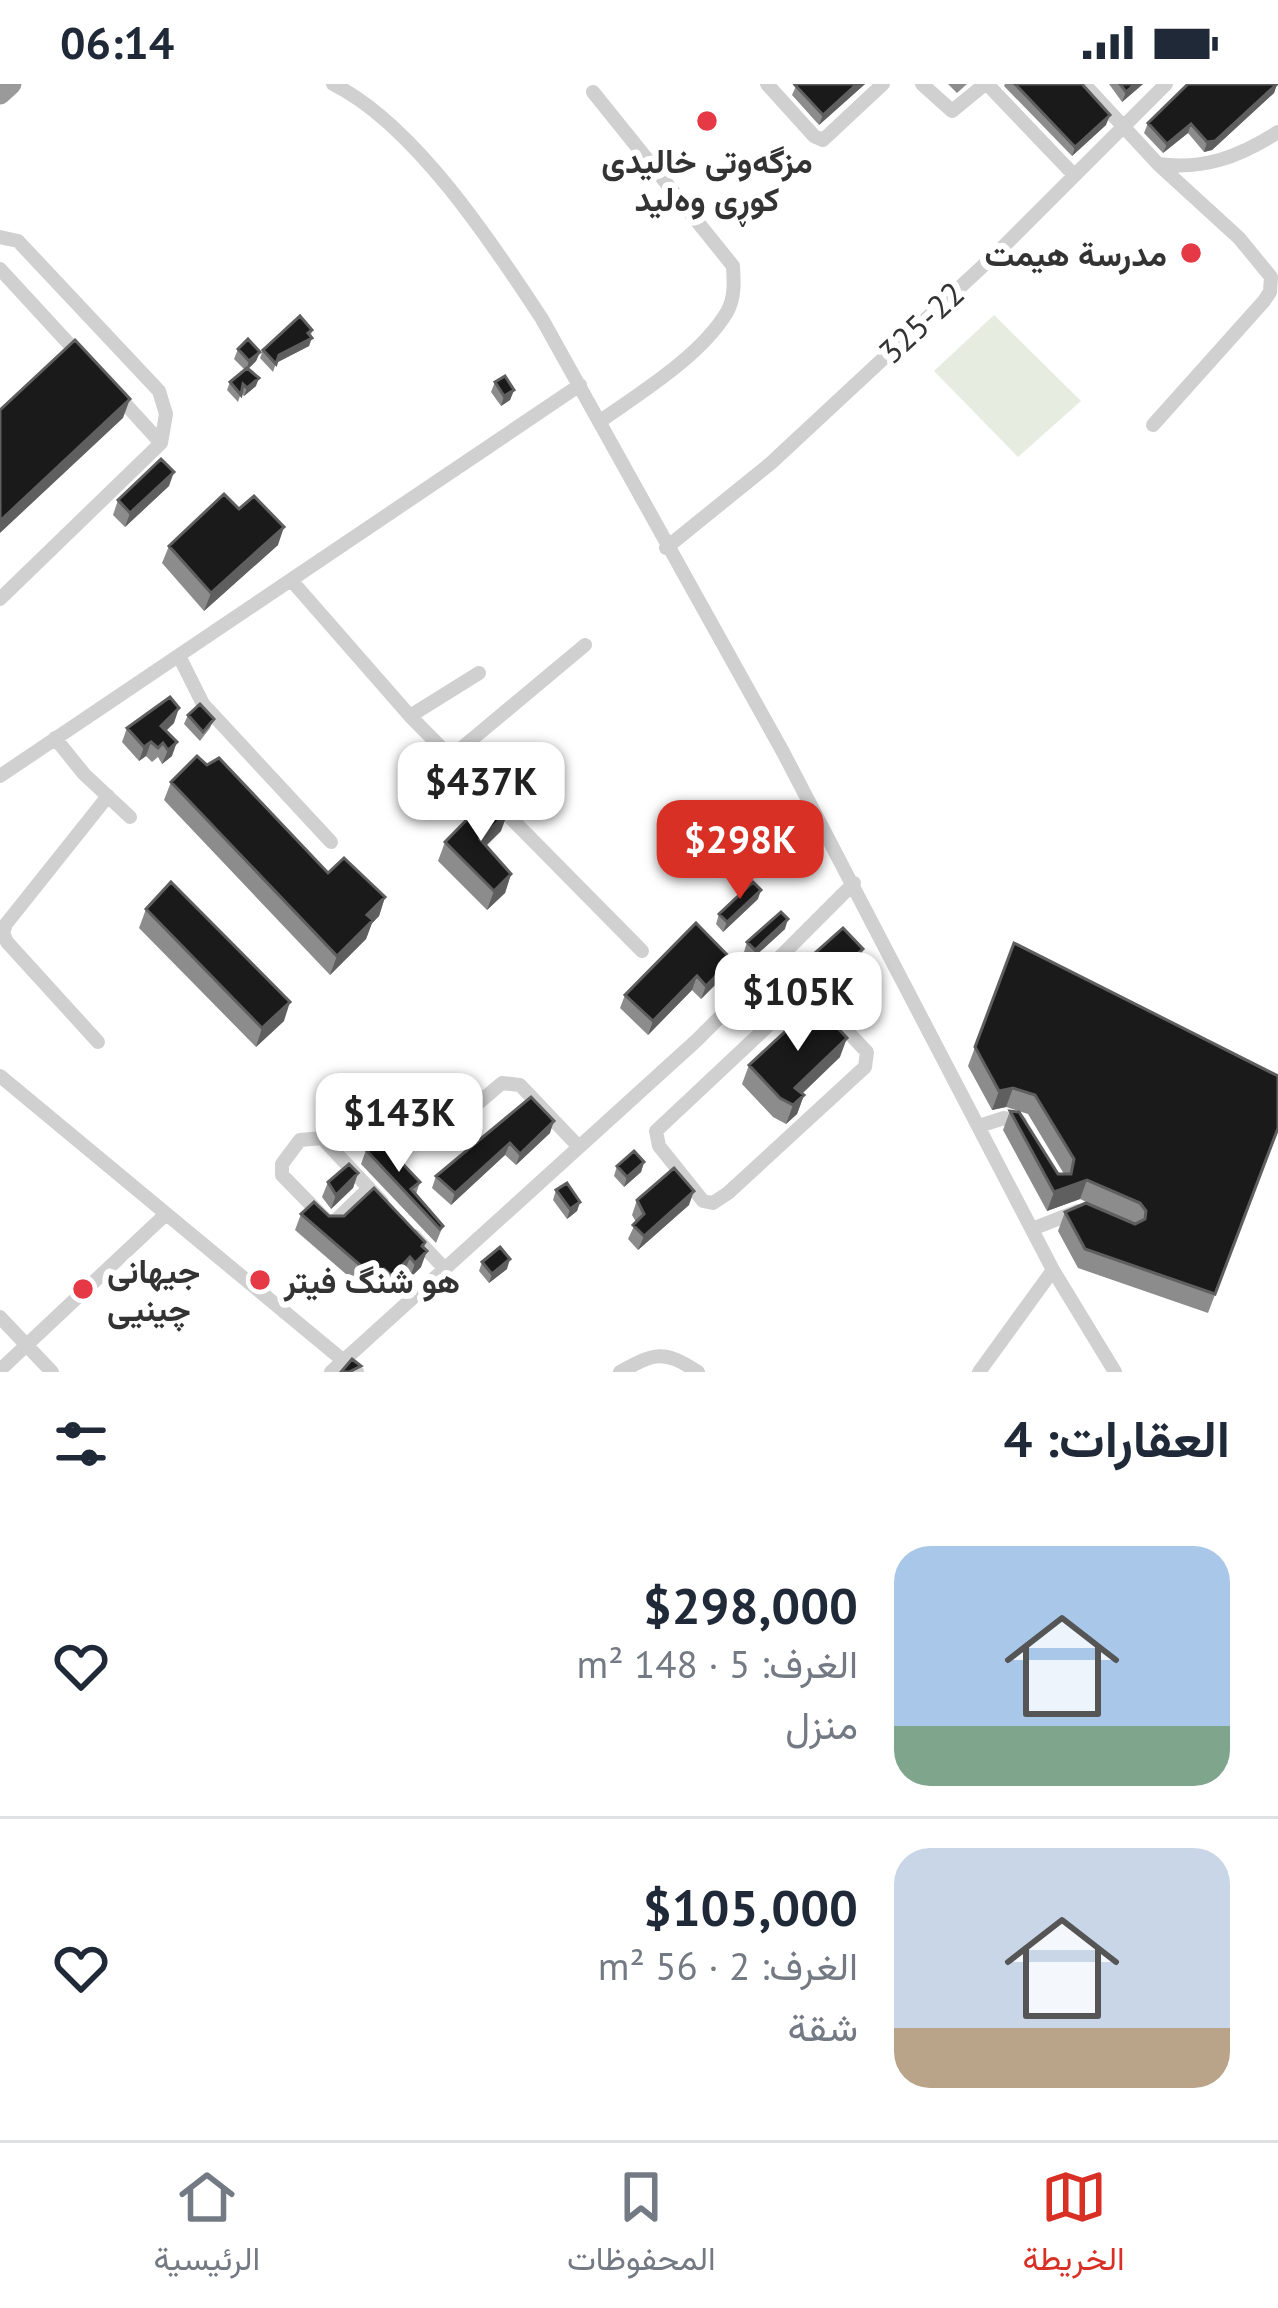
<!DOCTYPE html>
<html lang="ar">
<head>
<meta charset="utf-8">
<style>
	:root { --surface:#fff; --page:#f6f6f7; --text:#1f2937; --muted:#747a83; --line:#e0e1e3; --accent:#d93025 }
	body { margin:0; font-family:"PT Sans",Vazirmatn,sans-serif; background:var(--page); color:var(--text); direction:rtl; height:100vh; display:flex; flex-direction:column; font-size:45px; white-space:nowrap }
	* { box-sizing:border-box; margin:0 }
	p { font-size:39px; color:var(--muted) }
	.icon { flex:none; width:66px; height:66px; fill:none; stroke:currentColor; stroke-width:2; stroke-linecap:round; stroke-linejoin:round }
	.map { position:relative; height:1288px; overflow:hidden; direction:ltr }
	.drawer { display:flex; flex-direction:column; background:var(--surface); flex:1 }
	.drawer>* { flex:none }
	.price { position:absolute; translate:-50% -102px; padding:0 27px; border-radius:24px; background:#fff; color:#222; font-size:39px; line-height:78px; filter:drop-shadow(0 3px 6px #0008) }
	.price::after { content:''; position:absolute; left:50%; top:72px; width:36px; height:27px; margin-left:-18px; background:inherit; clip-path:polygon(0 0,100% 0,50% 100%) }
	.price.active { background:var(--accent); color:#fff }
	ul { padding:0; list-style:none }
	li { display:flex; align-items:center; gap:36px; height:300px; padding:0 48px }
	li+li { border-top:3px solid var(--line) }
	li span { display:grid; place-items:center; flex:none; width:336px; height:240px; border-radius:36px; color:#555 }
	li>.icon { margin-inline-start:auto }
	span .icon { width:144px; height:144px; fill:#fffc; stroke-width:1 }
	li b { font-size:51px }
	h2 { display:flex; justify-content:space-between; align-items:center; height:144px; padding:0 48px; font-size:51px }
	.status { display:flex; justify-content:space-between; align-items:center; height:84px; padding:0 60px; background:var(--surface); direction:ltr }
	.status svg { height:33px; fill:currentColor }
	.menu { display:flex; justify-content:space-around; align-items:center; height:168px; border-top:3px solid var(--line); background:var(--surface); font-size:33px; color:var(--muted) }
	.menu a { display:grid; justify-items:center; gap:6px }
	.menu .active { color:var(--accent) }
	.map>svg:first-child { display:block }
</style>
</head>
<body>
<div class="status"><b>06:14</b><svg viewBox="0 0 49 12"><path d="M0 12V9h3v3zM5 12V6h3v6zM10 12V3h3v9zM15 12V0h3v12zM26 1h20v11H26zM47 4h2v5h-2z"/></svg></div>
<div class="map">
<svg width="1278" height="1288" viewBox="0 0 1278 1288">
	<rect width="100%" height="100%" fill="#fff"/>
	<path fill="#e6ecdf" d="M994,231L1081,317L1018,373L934,287Z"/>
	<g fill="none" stroke-linecap="round" stroke-linejoin="round">
		<path stroke="#d0d0d0" stroke-width="14" d="M333,0C414,40 493,160 542,235L783,668L1053,1186L1115,1288
			M767,0L814,52L823,56L883,0
			M922,0L952,27L985,0
			M987,0L1073,90
			M1084,0L1158,80L1239,154L1271,193L1270,208L1264,217L1153,341
			M593,8L733,182C734,198 735,214 727,228C701,272 640,309 599,338
			M1158,80C1204,86 1239,73 1278,48
			M0,153L18,157L159,307L166,330L161,359L0,515
			M0,185L82,274
			M118,312L161,359
			M666,464L771,379L1000,166L1166,0
			M291,496L410,632L642,867
			M179,572L203,620L331,758
			M410,632L479,589
			M55,654L84,690L130,733
			M452,672L585,561
			M0,692L580,301
			M780,877L867,968L865,983L728,1109L713,1119L703,1117L659,1062L656,1047L805,907
			M98,958L7,858L3,849L6,840L108,712
			M0,992L357,1288
			M456,1038L502,999L520,1001L579,1063
			M979,1042L1004,1034L1020,1038
			M369,1104L335,1137L328,1138L282,1091V1080L300,1056L322,1054L382,1118
			M1032,1145L1078,1127
			M414,1152L443,1183
			M0,1233L52,1288
			M0,1286L166,1130
			M331,1288L697,956L854,799
			M620,1288C655,1269 663,1265 698,1288
			M979,1288L1053,1186"/>
		<path stroke="#9a9a9a" stroke-width="21" d="M0,10L11,0"/>
	</g>
	<path fill="#8c8c8c" d="M797,0H865L819,41L792,11Z
		M948,0H967L957,9Z
		M1005,0H1082L1106,41L1072,72L1004,2Z
		M1109,0H1143L1122,18Z
		M1277,0L1274,9L1212,66L1204,68L1188,49L1163,69L1144,49L1148,39Z
		M312,246L309,262L276,279L273,288L260,274L263,266Z
		M238,265L260,268L256,277L248,285L256,302L244,312L241,309L238,318L227,306L230,298L245,286L234,275Z
		M495,298L514,306L510,316L501,322L491,308Z
		M169,402L125,443L113,431L118,416Z
		M278,461L204,527L162,479L169,462Z
		M188,631L214,635L210,644L200,657L184,640Z
		M174,639L166,647L172,672L162,680L158,673L152,678L146,672L139,677L122,658L127,644Z
		M171,698L328,789L385,813L379,832L372,839L366,855L330,891L164,716Z
		M501,747L486,762L511,790L505,809L487,826L438,777L445,758Z
		M756,749L795,786L787,793L752,759Z
		M758,815L723,848L716,840L719,830Z
		M146,825L284,937L256,963L139,844Z
		M696,839L739,883L734,897L726,906L718,898L701,915L692,906L648,951L620,924L625,911Z
		M785,845L752,875L744,868L747,858Z
		M1014,859L1278,1045L1208,1229L1078,1184L1058,1147L1065,1128L1134,1140L1080,1115L1047,1127L1003,1046L1010,1027L1058,1090H1064L1028,1030L1006,1023L992,1026L968,982Z
		M814,870L858,880L828,906L809,885Z
		M840,973L802,1010L804,1011L797,1030L786,1040L773,1033L742,1000L749,981Z
		M531,1013L550,1049L516,1081L505,1071L451,1121L432,1104L436,1092Z
		M366,1066L420,1098L416,1110L443,1142L436,1159L361,1080Z
		M644,1078L641,1088L624,1103L614,1092L617,1082Z
		M358,1089L353,1104L331,1125L322,1113L328,1098Z
		M556,1106L580,1118L577,1127L567,1135L553,1116Z
		M637,1116L689,1121L638,1166L628,1155L636,1138L632,1131Z
		M301,1130L329,1132L425,1158L421,1183L409,1195L404,1189L386,1208L378,1201L369,1210L295,1146Z
		M482,1178L507,1185L489,1199L479,1187Z"/>
	<path fill="#5f5f5f" d="M857,0H865L819,41L823,31Z
		M1135,0H1143L1122,18L1126,8Z
		M1277,0L1274,9L1212,66L1204,68L1207,58Z
		M1110,31L1106,41L1072,72L1075,63Z
		M1191,40L1188,49L1163,69L1167,60Z
		M312,254L309,262L276,279L279,271Z
		M260,268L256,277L246,287L249,277Z
		M259,294L256,302L244,312L247,304Z
		M514,306L510,316L501,322L504,312Z
		M130,315L123,334L0,449V437Z
		M174,388L169,402L125,443L130,429Z
		M284,443L278,461L204,527L211,509Z
		M179,624L174,639L156,656L161,642Z
		M151,658L146,672L139,677L144,663Z
		M177,658L172,672L162,680L168,666Z
		M508,728L501,747L473,774L480,755Z
		M511,790L505,809L487,826L494,807Z
		M761,806L758,815L723,848L727,838Z
		M385,813L379,832L372,839L366,855L330,891L337,872L367,831Z
		M788,835L785,845L752,875L755,866Z
		M863,865L858,880L828,906L833,892Z
		M739,883L734,897L726,906L730,893Z
		M723,885L718,898L701,915L706,902Z
		M697,892L692,906L648,951L653,937Z
		M290,918L284,937L256,963L262,944Z
		M847,954L840,973L791,1020L795,1004Z
		M1013,1004L1006,1023L992,1026L999,1007Z
		M804,1011L797,1030L786,1040L793,1021Z
		M554,1037L550,1049L516,1081L520,1070Z
		M510,1059L505,1071L451,1121L455,1109Z
		M644,1078L641,1088L624,1103L627,1093Z
		M358,1089L353,1104L331,1125L336,1111Z
		M1087,1096L1080,1115L1047,1127L1054,1108Z
		M694,1107L689,1121L638,1166L644,1152Z
		M580,1118L577,1127L567,1135L570,1125Z
		M425,1158L420,1174L427,1167L421,1183L409,1195L422,1162Z
		M410,1173L404,1189L386,1208L392,1192Z
		M510,1175L507,1185L489,1199L492,1190Z
		M384,1185L378,1201L369,1210L375,1194Z"/>
	<path fill="#1a1a1a" stroke="#5f5f5f" stroke-width="3" d="M797,0H857L823,31L795,1Z
		M1015,0H1082L1110,31L1075,63Z
		M1120,0H1135L1126,8Z
		M1188,0H1277L1215,57L1207,58L1191,40L1167,60L1148,39Z
		M300,232L312,246L308,249L312,254L279,271L276,280L263,266Z
		M248,255L260,268L249,277L238,265Z
		M75,256L130,315L0,437V326Z
		M247,284L259,294L247,304L243,300L241,311L230,298Z
		M505,292L514,306L504,312L495,298Z
		M161,375L174,388L130,429L118,416Z
		M224,410L239,425L254,412L284,443L211,509L169,462Z
		M170,613L179,624L161,642L177,658L168,666L163,659L158,664L151,658L144,663L127,644Z
		M200,620L214,635L203,648L188,631Z
		M197,672L207,681L219,674L328,789L344,774L385,813L367,831L373,836L337,872L171,698Z
		M490,712L508,728L480,755L511,790L494,807L445,758Z
		M764,741L798,776L790,784L756,749Z
		M171,798L290,918L262,944L146,825Z
		M753,798L761,806L727,838L719,830Z
		M781,828L788,835L755,866L747,858Z
		M696,839L739,883L730,893L723,885L706,902L697,892L653,937L625,911Z
		M843,844L863,865L833,892L814,870Z
		M1014,859L1278,992V1044L1215,1210L1085,1165L1065,1128L1086,1119L1135,1140L1145,1135L1146,1127L1140,1119L1087,1096L1054,1108L1010,1027L1019,1028L1058,1090H1071L1074,1075L1035,1011L1013,1004L999,1007L975,963Z
		M815,920L847,954L795,1004L804,1011L793,1021L780,1014L749,981Z
		M531,1013L554,1037L520,1070L510,1059L455,1109L436,1092Z
		M379,1055L420,1098L411,1105L443,1142L440,1145L366,1066Z
		M634,1067L644,1078L627,1093L617,1082Z
		M349,1080L358,1089L336,1111L328,1098Z
		M674,1084L694,1107L644,1152L633,1141L644,1130L637,1116Z
		M567,1099L580,1118L570,1125L556,1106Z
		M374,1104L425,1158L422,1162L427,1167L415,1179L410,1173L392,1192L384,1185L375,1194L301,1130L314,1118L329,1132H344Z
		M500,1163L510,1175L492,1190L482,1178Z
		M352,1275L361,1282L349,1288H341Z"/>
	<g fill="#e63946" stroke="#fff" stroke-width="4.5">
		<circle cx="707" cy="37" r="12"/>
		<circle cx="1191" cy="169" r="12"/>
		<circle cx="260" cy="1196" r="12"/>
		<circle cx="83" cy="1205" r="12"/>
	</g>
	<g text-anchor="middle" dominant-baseline="central" stroke-width="12" stroke-linejoin="round" paint-order="stroke">
		<g font-size="33" font-weight="bold" fill="#333" stroke="#fff" text-anchor="start">
			<text x="707" y="76" text-anchor="middle">مزگەوتی خالیدی<tspan x="707" dy="38">کوڕی وەلید</tspan></text>
			<text x="1167" y="169" text-anchor="end">مدرسة هيمت</text>
			<text x="107" y="1186">جیهانی<tspan x="107" dy="38">چینیی</tspan></text>
			<text x="284" y="1196">هو شنگ فيتر</text>
		</g>
		<g font-size="33" fill="#333" stroke="#fff">
			<text transform="translate(921 238) rotate(-43)">325-22</text>
		</g>
	</g>
</svg>
<b class="price" style="left:481px;top:760px">$437K</b>
<b class="price active" style="left:740px;top:818px">$298K</b>
<b class="price" style="left:798px;top:970px">$105K</b>
<b class="price" style="left:399px;top:1091px">$143K</b>
</div>
<section class="drawer">
<h2>العقارات: 4<svg class="icon" aria-label="filters" viewBox="0 0 24 24"><path d="M4 7h16M4 17h16"/><circle cx="9" cy="7" r="2"/><circle cx="15" cy="17" r="2"/></svg></h2>
<ul>
<li><span style="background:linear-gradient(#a9c7e8 75%,#7fa58c 0)"><svg class="icon" aria-label="home" viewBox="0 0 24 24"><path d="M3 11l9-7 9 7M6 9v11h12V9"/></svg></span><div><b>$298,000</b><p>الغرف: 5 · 148 m²</p><p>منزل</p></div><svg class="icon" aria-label="heart" viewBox="0 0 24 24"><path d="M12 20l-8-8c-3-5 5-10 8-4 3-6 11-1 8 4z"/></svg></li>
<li><span style="background:linear-gradient(#c9d6e8 75%,#b9a48a 0)"><svg class="icon" aria-label="home" viewBox="0 0 24 24"><path d="M3 11l9-7 9 7M6 9v11h12V9"/></svg></span><div><b>$105,000</b><p>الغرف: 2 · 56 m²</p><p>شقة</p></div><svg class="icon" aria-label="heart" viewBox="0 0 24 24"><path d="M12 20l-8-8c-3-5 5-10 8-4 3-6 11-1 8 4z"/></svg></li>
</ul>
</section>
<nav class="menu">
<a class="active"><svg class="icon" aria-label="map" viewBox="0 0 24 24"><path d="M3 6l6-2 6 2 6-2v14l-6 2-6-2-6 2zM9 4v14M15 6v14"/></svg>الخريطة</a>
<a><svg class="icon" aria-label="saved" viewBox="0 0 24 24"><path d="M7 4h10v16l-5-4-5 4z"/></svg>المحفوظات</a>
<a><svg class="icon" aria-label="home" viewBox="0 0 24 24"><path d="M3 11l9-7 9 7M6 9v11h12V9"/></svg>الرئيسية</a>
</nav>
</body>
</html>
